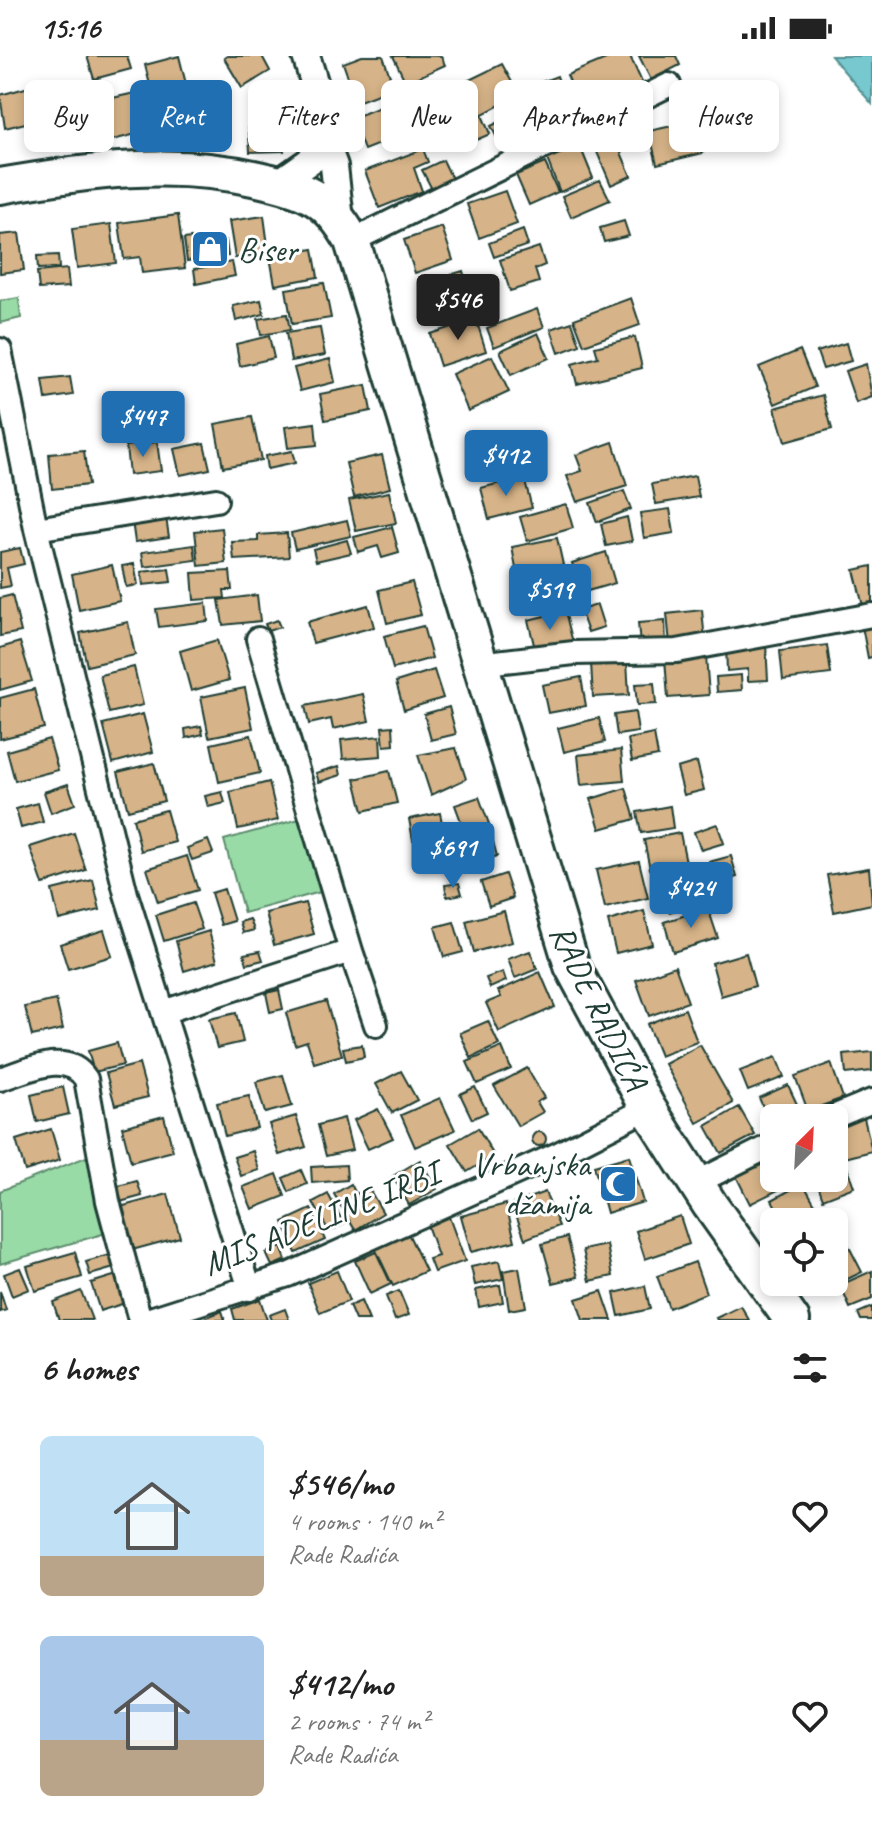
<!DOCTYPE html>
<html lang="en">
<head>
<meta charset="utf-8">
<style>
	:root { --surface:#fff; --page:#f2f2f2; --text:#222; --muted:#767676; --accent:#1f6fb2 }
	body { margin:0; font-family:Caveat,sans-serif; background:var(--page); color:var(--text); height:100vh; display:flex; flex-direction:column; font-size:30px; white-space:nowrap }
	* { box-sizing:border-box; margin:0 }
	p { font-size:26px; color:var(--muted) }
	.icon { flex:none; width:44px; height:44px; fill:none; stroke:currentColor; stroke-width:2; stroke-linecap:round; stroke-linejoin:round }
	.map { position:relative; height:1264px; overflow:hidden }
	.sheet { display:flex; flex-direction:column; background:var(--surface); flex:1 }
	.sheet>* { flex:none }
	.banner { position:absolute; left:24px; top:24px; width:824px; height:72px; display:flex; gap:16px }
	.needle { width:52px; rotate:24deg }
	.tools { position:absolute; left:760px; top:1048px; display:grid; gap:16px }
	.tools a { display:grid; place-items:center; width:88px; height:88px; border-radius:12px; background:var(--surface); box-shadow:0 4px 12px #0003; font-size:40px }
	.price { position:absolute; translate:-50% -68px; padding:0 18px; border-radius:8px; background:var(--accent); color:#fff; font-size:26px; line-height:52px; filter:drop-shadow(0 2px 4px #0008) }
	.price::after { content:''; position:absolute; left:50%; top:48px; width:24px; height:18px; margin-left:-12px; background:inherit; clip-path:polygon(0 0,100% 0,50% 100%) }
	.price.on { background:#222; color:#fff }
	ul { padding:0; list-style:none }
	li { display:flex; align-items:center; gap:24px; height:200px; padding:0 40px }
	li span { display:grid; place-items:center; flex:none; width:224px; height:160px; border-radius:12px; color:#555 }
	li>.icon { margin-inline-start:auto }
	span .icon { width:96px; height:96px; fill:#fffc; stroke-width:1 }
	li b { font-size:34px }
	h2 { display:flex; justify-content:space-between; align-items:center; height:96px; padding:0 40px; font-size:34px }
	.tag { padding:0 28px; border-radius:12px; background:var(--surface); box-shadow:0 4px 12px #0003; font-size:28px; line-height:72px }
	.tag.on { background:var(--accent); color:#fff }
	.status { display:flex; justify-content:space-between; align-items:center; height:56px; padding:0 40px; background:var(--surface); direction:ltr }
	.status svg { height:22px; fill:currentColor }
	.map>svg:first-child { display:block }
</style>
</head>
<body>
<div class="status"><b>15:16</b><svg viewBox="0 0 49 12"><path d="M0 12V9h3v3zM5 12V6h3v6zM10 12V3h3v9zM15 12V0h3v12zM26 1h20v11H26zM47 4h2v5h-2z"/></svg></div>
<div class="map">
<svg width="872" height="1264" viewBox="0 0 872 1264">
	<rect width="100%" height="100%" fill="#fff"/>
	<filter id="ink" filterUnits="userSpaceOnUse"><feTurbulence type="fractalNoise" baseFrequency=".0125" numOctaves="2"/><feDisplacementMap in="SourceGraphic" scale="16" xChannelSelector="R" yChannelSelector="G"/><feConvolveMatrix kernelMatrix="1 2 1 2 8 2 1 2 1" color-interpolation-filters="sRGB"/></filter>
	<g filter="url(#ink)">
		<path fill="#99dba6" stroke="#5c8c6d" stroke-width="2" d="M19,242L21,262L0,267V245Z
			M303,762L324,835L244,857L224,784Z
			M91,1099L106,1177L0,1208V1135Z"/>
		<path fill="#77c8cf" stroke="#549091" stroke-width="2" d="M831,0H872V48Z"/>
		<path fill="#d6b388" stroke="#1f3d34" stroke-width="2" d="M87,0H127L131,13L94,23Z
			M179,0L192,52L158,61L145,9Z
			M227,0H262L270,15L242,32L224,2Z
			M362,0H383L394,32L357,46L343,7Z
			M393,0H441L445,9L406,27Z
			M613,0H630L645,33L584,59L567,19Z
			M639,0H676L680,9L651,24Z
			M502,8L519,39L481,59L465,26Z
			M557,20L562,35L538,44L533,29Z
			M721,27L725,53L693,58L689,32Z
			M288,28L293,50L265,56L260,35Z
			M29,31L38,64L5,72L0,39Z
			M135,37L144,76L109,85L99,45Z
			M568,44L579,71L552,82L541,55Z
			M385,49L397,81L364,94L352,62Z
			M433,51L442,72L414,84L405,63Z
			M524,54L540,86L507,102L491,70Z
			M282,59L284,95L250,96L248,60Z
			M482,59L490,78L467,88L459,70Z
			M695,65L703,97L657,108L649,75Z
			M614,80L631,120L611,129L594,89Z
			M580,90L593,122L560,136L547,103Z
			M423,93L428,106L414,112L422,135L379,152L365,115Z
			M443,104L456,131L436,141L422,114Z
			M545,107L558,136L529,149L516,119Z
			M600,124L610,144L571,161L562,140Z
			M505,135L517,168L479,182L467,148Z
			M178,159L185,212L142,217L140,201L124,203L119,167Z
			M264,160L269,197L235,202L229,165Z
			M624,165L629,180L604,186L600,172Z
			M111,168L116,207L77,212L72,173Z
			M442,171L453,204L415,217L404,184Z
			M523,174L528,189L494,201L489,187Z
			M19,177L24,214L0,217V179Z
			M191,182L194,204L187,205L184,183Z
			M226,184L228,200L197,203L195,188Z
			M539,191L545,209L535,213L539,226L510,235L500,204Z
			M313,193L318,221L275,229L270,201Z
			M58,199L59,212L38,213L37,200Z
			M232,206L235,220L196,228L194,213Z
			M67,213L69,231L39,233L37,216Z
			M463,215L475,255L432,267L420,228Z
			M324,227L331,262L292,268L286,233Z
			M631,242L640,269L584,289L574,263Z
			M261,244L264,258L236,265L233,250Z
			M537,253L544,271L494,291L487,272Z
			M287,258L290,274L261,279L258,263Z
			M476,263L486,295L440,310L430,278Z
			M572,266L580,289L559,297L551,273Z
			M320,272L325,299L291,305L286,277Z
			M538,277L549,302L511,319L500,295Z
			M269,280L274,302L240,310L236,288Z
			M635,281L642,312L577,328L572,308L598,301L595,291Z
			M846,287L851,305L823,313L817,296Z
			M800,294L815,331L775,348L759,311Z
			M492,300L509,336L468,355L452,318Z
			M330,303L335,326L300,335L294,312Z
			M866,308L872,341L856,347L845,315Z
			M70,321L73,339L46,343L43,324Z
			M366,329L371,355L325,364L320,338Z
			M823,339L832,373L785,386L775,352Z
			M252,361L261,404L223,411L215,368Z
			M125,364V369H135L137,383L108,386L106,366Z
			M315,367L317,389L288,392L285,371Z
			M157,386L161,415L129,419L126,390Z
			M613,386L627,430L577,446L567,420L582,415L576,399Z
			M204,387L210,413L180,419L174,393Z
			M84,395L88,429L52,433L49,398Z
			M292,395L295,407L267,413L265,400Z
			M382,399L390,432L354,441L346,407Z
			M695,420L699,441L656,448L652,428Z
			M524,421L532,452L489,463L481,432Z
			M624,435L631,453L597,466L590,447Z
			M389,436L396,467L356,475L349,444Z
			M566,448L573,472L527,485L520,461Z
			M670,453L674,477L644,482L640,457Z
			M166,461L169,481L135,486L132,465Z
			M627,461L632,485L606,490L601,468Z
			M347,464L351,480L295,493L291,477Z
			M392,471L399,497L382,502L378,490L358,496L354,481Z
			M222,472L226,507L199,510L195,475Z
			M287,477L289,501L234,504L232,486L258,485V479Z
			M557,482L563,509L517,518L512,491Z
			M347,484L351,497L316,505L313,493Z
			M194,489L196,504L144,511L142,496Z
			M20,492L24,508L7,512L11,530L0,532V496Z
			M606,496L615,527L581,537L572,507Z
			M134,508L138,529L126,531L122,510Z
			M112,509L120,545L79,554L72,518Z
			M872,510V552L864,554L854,514Z
			M169,513L171,526L143,529L141,516Z
			M562,514L570,541L527,552L520,525Z
			M230,515L232,534H224L225,542L194,544L192,517Z
			M412,526L421,559L387,567L379,534Z
			M12,539L21,576L0,580V542Z
			M257,539L260,565L223,569L219,544Z
			M206,547L208,565L159,571L156,553Z
			M368,549L374,571L313,587L307,566Z
			M597,549L604,571L588,576L580,554Z
			M702,554L705,585L670,588L667,558Z
			M565,555L573,587L536,597L528,564Z
			M277,564L280,571L268,575L265,568Z
			M665,565L666,587L640,589L638,567Z
			M128,566L135,599L87,610L80,577Z
			M872,568V601L868,602L862,570Z
			M423,570L432,602L393,613L384,580Z
			M217,584L229,624L191,635L180,595Z
			M20,586L32,625L0,634V592Z
			M766,588L768,624L748,625V613L727,615L726,590Z
			M827,589L831,618L783,624L780,595Z
			M706,600L709,639L668,642L665,603Z
			M627,605L629,639L593,641L591,607Z
			M134,611L143,649L109,657L100,619Z
			M434,614L443,642L404,654L396,626Z
			M741,619L742,634L717,636L716,621Z
			M581,621L586,650L548,657L542,629Z
			M654,627L656,648L637,649L635,628Z
			M245,632L253,672L209,681L201,641Z
			M34,633L44,672L0,683V642Z
			M363,638L369,665L333,673L331,663L309,668L305,650Z
			M449,651L456,678L431,684L424,658Z
			M635,656L638,676L617,679L614,659Z
			M143,658L153,696L113,707L103,668Z
			M599,662L605,686L564,696L558,672Z
			M201,670L203,678L186,682L185,673Z
			M393,670L394,689L384,690L382,671Z
			M654,678L658,700L632,705L628,683Z
			M251,679L260,717L219,726L211,688Z
			M380,680L381,700L343,703L341,684Z
			M49,683L58,714L15,725L7,695Z
			M456,692L466,723L431,739L418,699Z
			M621,694L624,725L581,729L578,699Z
			M697,706L704,734L684,739L677,712Z
			M154,707L164,745L128,754L118,716Z
			M339,710L341,719L319,726L316,717Z
			M389,715L397,747L363,755L355,723Z
			M269,726L278,764L238,773L230,736Z
			M68,728L75,748L51,757L44,736Z
			M626,732L635,763L600,773L591,743Z
			M222,736L225,747L208,751L205,740Z
			M479,741L489,768L465,776L455,749Z
			M38,747L43,766L21,772L16,753Z
			M670,750L673,772L641,777L637,756Z
			M166,754L175,786L141,795L133,763Z
			M440,757L444,777L413,784L409,763Z
			M717,768L724,787L701,794L694,776Z
			M489,771L497,800L462,810L454,781Z
			M74,777L86,814L43,828L30,791Z
			M680,777L686,806L650,813L644,784Z
			M208,784L213,797L192,804L187,792Z
			M187,800L198,834L158,846L147,813Z
			M731,800L737,821L715,827L709,806Z
			M639,805L648,842L605,852L596,814Z
			M686,810L696,849L669,856L659,817Z
			M869,812L872,848L834,856L827,819Z
			M505,818L513,842L489,850L481,826Z
			M93,824L100,854L59,864L52,834Z
			M459,827L462,838L447,841L445,829Z
			M224,833L234,865L221,869L211,837Z
			M193,847L202,873L164,885L156,859Z
			M305,847L314,878L274,889L266,857Z
			M708,852L718,882L673,896L664,866Z
			M504,855L512,886L474,896L466,865Z
			M644,855L652,888L616,897L608,865Z
			M250,863L254,874L243,877L240,866Z
			M454,866L463,896L444,901L435,871Z
			M104,874L112,900L68,913L60,888Z
			M209,875L217,905L184,915L176,885Z
			M260,895L263,904L247,908L244,898Z
			M530,895L537,913L515,922L508,903Z
			M746,897L755,930L721,940L712,907Z
			M675,910L688,946L649,960L636,924Z
			M503,916L506,925L490,932L486,922Z
			M540,916L555,951L499,976L486,947L501,941L498,935Z
			M279,934L283,953L270,956L266,937Z
			M56,944L63,973L32,980L25,951Z
			M326,945L342,999L314,1007L307,985L295,989L286,957Z
			M685,953L697,986L660,1000L647,968Z
			M236,957L243,986L217,992L209,963Z
			M488,965L499,989L471,1002L460,977Z
			M117,987L123,1009L94,1016L88,995Z
			M362,989L364,1001L346,1005L343,992Z
			M700,989L733,1047L697,1067L665,1008Z
			M502,991L511,1013L477,1028L467,1006Z
			M872,996V1015L846,1018L844,999Z
			M776,1001L784,1021L748,1035L740,1015Z
			M831,1007L843,1042L808,1055L795,1020Z
			M139,1008L148,1041L115,1049L106,1017Z
			M527,1012L544,1042L537,1046L543,1056L518,1070L494,1030Z
			M401,1015L417,1044L392,1057L376,1028Z
			M283,1019L292,1050L265,1057L256,1026Z
			M788,1029L803,1061L774,1062V1075L759,1042Z
			M63,1031L69,1058L37,1066L31,1039Z
			M475,1031L487,1056L472,1063L460,1038Z
			M249,1040L257,1072L225,1080L217,1047Z
			M440,1042L455,1074L415,1091L401,1059Z
			M739,1051L755,1079L721,1097L706,1070Z
			M378,1053L393,1082L368,1093L354,1064Z
			M164,1060L173,1095L131,1106L122,1071Z
			M296,1060L306,1091L279,1099L269,1068Z
			M344,1062L352,1094L326,1100L318,1069Z
			M864,1062L872,1095L841,1103L834,1071Z
			M478,1072L494,1100L467,1116L450,1088Z
			M51,1073L60,1104L25,1115L16,1084Z
			M532 1083a7 7 0 1 1 14 0a7 7 0 1 1-14 0Z
			M253,1095L259,1114L241,1120L234,1101Z
			M629,1100L643,1146L607,1157L594,1110Z
			M764,1101L780,1133L750,1148L734,1116Z
			M420,1104L437,1133L409,1149L393,1120Z
			M346,1109L347,1124L312,1127L311,1111Z
			M847,1111L854,1131L823,1143L816,1123L834,1122V1116Z
			M301,1114L307,1128L289,1136L283,1122Z
			M277,1118L285,1140L252,1153L243,1131Z
			M137,1125L142,1140L120,1146L115,1131Z
			M803,1127L817,1152L793,1166H784L772,1144Z
			M351,1128L356,1138L368,1131L383,1157L355,1174L334,1138Z
			M545,1136L559,1170L525,1183L512,1148Z
			M168,1138L180,1181L132,1194L120,1151Z
			M328,1138L344,1168L329,1176L313,1146Z
			M506,1148L515,1185L471,1196L461,1160Z
			M311,1153L325,1184L296,1197L283,1166Z
			M680,1160L689,1188L645,1203L636,1175Z
			M449,1161L465,1205L434,1216L429,1203L438,1200L427,1169Z
			M407,1175L426,1215L393,1230L374,1190Z
			M567,1181L578,1221L553,1227L542,1188Z
			M845,1183L862,1216L825,1234L821,1226H834V1189Z
			M607,1189L613,1220L590,1225L583,1194Z
			M281,1191L286,1204L272,1210L266,1197Z
			M75,1196L82,1221L35,1235L27,1210Z
			M376,1196L391,1228L370,1238L355,1205Z
			M110,1199L114,1212L90,1219L86,1206Z
			M499,1205L503,1223L475,1229L471,1211Z
			M695,1206L706,1237L669,1252L657,1220Z
			M20,1212L29,1233L12,1240L4,1218Z
			M519,1212L526,1251L509,1254L503,1215Z
			M337,1215L349,1245L320,1257L308,1227Z
			M872,1215V1243L850,1252L840,1229Z
			M120,1218L128,1246L100,1255L91,1227Z
			M500,1229L503,1246L479,1251L476,1234Z
			M645,1230L650,1253L619,1260L614,1237Z
			M0,1235L6,1254L0,1256Z
			M81,1235L92,1264H59L53,1246Z
			M399,1235L409,1259L395,1264L386,1240Z
			M602,1235L612,1264H583L576,1243Z
			M260,1243L267,1264H235L232,1253Z
			M361,1245L369,1264H355L349,1250Z
			M741,1250L749,1264H717L716,1262Z
			M872,1251V1264H861L858,1257Z
			M285,1253L289,1264H271L269,1259Z
			M222,1255L225,1264H203L202,1263Z"/>
		<g fill="none" stroke-linecap="round" stroke-linejoin="round">
			<defs>
				<path id="minor" d="M352,185L669,29
					M0,294L36,473L126,838L250,1233
					M36,473L216,444
					M478,608L574,597L677,595L872,559
					M351,895L376,969
					M163,956L351,895L258,583
					M0,1023C27,1015 67,993 86,1023L108,1145L140,1264
					M831,1062L872,1045
					M696,1127L774,1088
					M147,1264L288,1219L558,1098L648,1052"/>
				<path id="tertiary" d="M306,0L321,48L322,78L334,110L340,164
					M277,128L311,104L322,78"/>
				<path id="primary" d="M0,130C86,115 172,103 258,123C275,127 295,131 311,140C330,150 342,167 352,185L572,910L648,1052L710,1149L792,1264"/>
			</defs>
			<use href="#minor" stroke="#1f3d34" stroke-width="28"/>
			<use href="#tertiary" stroke="#1f3d34" stroke-width="32"/>
			<use href="#primary" stroke="#1f3d34" stroke-width="40"/>
			<use href="#minor" stroke="#fff" stroke-width="22"/>
			<use href="#tertiary" stroke="#fff" stroke-width="26"/>
			<use href="#primary" stroke="#fff" stroke-width="34"/>
		</g>
	</g>
	<defs>
		<symbol id="shop-square" viewBox="-11 -11 22 22"><rect x="-9" y="-9" width="18" height="18" rx="4" fill="#1f6fb2" stroke="#fff"/><path d="M-5-2.5h2.3a2.7 3.5 0 0 1 5.4 0H5L5.5 6h-11ZM-1.5-2.5h3a1.5 2.3 0 0 0-3 0Z" fill="#fff"/></symbol>
		<symbol id="mosque-square" viewBox="-11 -11 22 22"><rect x="-9" y="-9" width="18" height="18" rx="4" fill="#1f6fb2" stroke="#fff"/><path d="M3.5-4.9A6 6 0 1 0 3.5 4.9A5 5 0 1 1 3.5-4.9Z" fill="#fff"/></symbol>
	</defs>
	<g fill-rule="evenodd">
		<use href="#shop-square" x="188" y="171" width="44" height="44"/>
		<use href="#mosque-square" x="596" y="1106" width="44" height="44"/>
	</g>
	<g text-anchor="middle" dominant-baseline="central" stroke-width="6" stroke-linejoin="round" paint-order="stroke">
		<g font-size="34" fill="#1f3d34" stroke="#fff" text-anchor="start">
			<text x="238" y="193">Biser</text>
			<text x="590" y="1108" text-anchor="end">Vrbanjska<tspan x="590" dy="39">džamija</tspan></text>
		</g>
		<g font-size="34" fill="#1f3d34" stroke="#fff">
			<text transform="translate(599 951) rotate(64)">RADE RADIĆA</text>
			<text transform="translate(321 1162) rotate(-22)">MIS ADELINE IRBI</text>
		</g>
	</g>
</svg>
<div class="tools">
<a><svg class="needle" viewBox="-14 -14 28 28"><path d="M0-13l5 13h-10z" fill="#e53935"/><path d="M0 13l5-13h-10z" fill="#767676"/></svg></a>
<a><svg class="icon" aria-label="locate" viewBox="0 0 24 24"><circle cx="12" cy="12" r="6"/><path d="M12 2v4M12 18v4M2 12h4M18 12h4"/></svg></a>
</div>
<b class="price on" style="left:458px;top:286px">$546</b>
<b class="price" style="left:143px;top:403px">$447</b>
<b class="price" style="left:506px;top:442px">$412</b>
<b class="price" style="left:550px;top:576px">$519</b>
<b class="price" style="left:453px;top:834px">$691</b>
<b class="price" style="left:691px;top:874px">$424</b>
<div class="banner">
<a class="tag">Buy</a>
<a class="tag on">Rent</a>
<a class="tag">Filters</a>
<a class="tag">New</a>
<a class="tag">Apartment</a>
<a class="tag">House</a>
</div>
</div>
<section class="sheet">
<h2>6 homes<svg class="icon" aria-label="filters" viewBox="0 0 24 24"><path d="M4 7h16M4 17h16"/><circle cx="9" cy="7" r="2"/><circle cx="15" cy="17" r="2"/></svg></h2>
<ul>
<li><span style="background:linear-gradient(#bfe0f5 75%,#b9a48a 0)"><svg class="icon" aria-label="home" viewBox="0 0 24 24"><path d="M3 11l9-7 9 7M6 9v11h12V9"/></svg></span><div><b>$546/mo</b><p>4 rooms · 140 m²</p><p>Rade Radića</p></div><svg class="icon" aria-label="heart" viewBox="0 0 24 24"><path d="M12 20l-8-8c-3-5 5-10 8-4 3-6 11-1 8 4z"/></svg></li>
<li><span style="background:linear-gradient(#a9c7e8 65%,#b9a48a 0)"><svg class="icon" aria-label="home" viewBox="0 0 24 24"><path d="M3 11l9-7 9 7M6 9v11h12V9"/></svg></span><div><b>$412/mo</b><p>2 rooms · 74 m²</p><p>Rade Radića</p></div><svg class="icon" aria-label="heart" viewBox="0 0 24 24"><path d="M12 20l-8-8c-3-5 5-10 8-4 3-6 11-1 8 4z"/></svg></li>
</ul>
</section>
</body>
</html>
